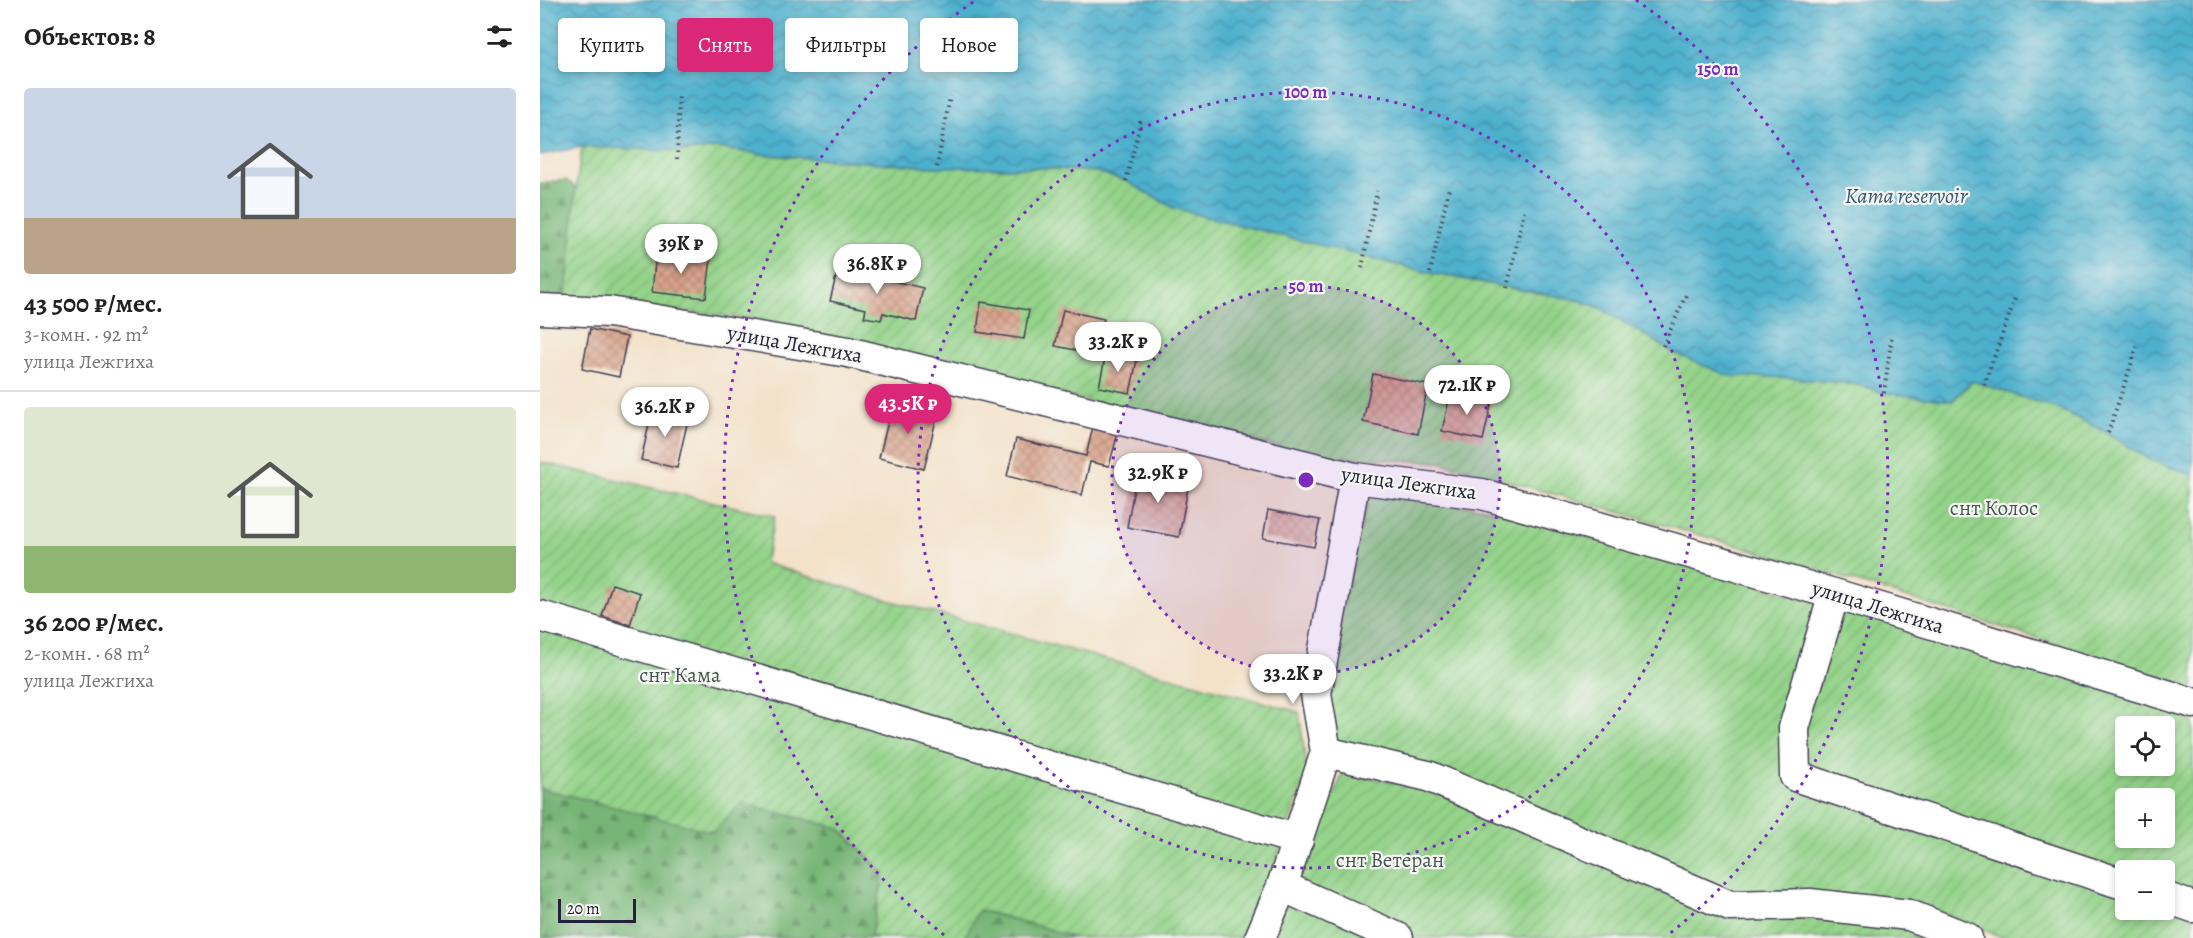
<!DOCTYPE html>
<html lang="ru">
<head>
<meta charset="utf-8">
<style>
	:root { --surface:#fff; --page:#f2f2f2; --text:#222; --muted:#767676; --line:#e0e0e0; --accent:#db2777 }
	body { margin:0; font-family:Alegreya,serif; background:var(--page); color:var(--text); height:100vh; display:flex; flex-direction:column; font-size:22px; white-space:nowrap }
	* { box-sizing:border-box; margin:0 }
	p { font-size:20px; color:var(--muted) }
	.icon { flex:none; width:33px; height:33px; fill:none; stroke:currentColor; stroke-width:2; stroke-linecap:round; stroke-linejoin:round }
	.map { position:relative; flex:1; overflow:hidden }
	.details { display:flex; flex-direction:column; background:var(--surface); width:540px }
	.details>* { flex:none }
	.hud { position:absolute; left:18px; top:18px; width:570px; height:54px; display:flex; gap:12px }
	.fabs { position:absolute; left:1575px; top:716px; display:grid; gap:12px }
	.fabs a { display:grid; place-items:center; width:60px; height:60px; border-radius:6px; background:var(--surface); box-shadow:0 3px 9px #0003; font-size:30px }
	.scale { position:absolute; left:18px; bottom:15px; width:78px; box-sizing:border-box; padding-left:6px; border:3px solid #22223b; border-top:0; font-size:16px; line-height:21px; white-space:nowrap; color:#22223b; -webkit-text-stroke:4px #f6f6f2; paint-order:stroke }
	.price { position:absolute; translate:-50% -51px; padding:0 14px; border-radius:21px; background:#fff; color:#222; font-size:20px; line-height:39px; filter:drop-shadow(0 2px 3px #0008) }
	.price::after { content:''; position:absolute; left:50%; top:36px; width:18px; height:14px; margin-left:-9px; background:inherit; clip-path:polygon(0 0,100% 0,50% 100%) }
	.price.current { background:var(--accent); color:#fff }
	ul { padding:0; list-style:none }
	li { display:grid; align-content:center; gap:12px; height:318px; padding:0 24px }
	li+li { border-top:2px solid var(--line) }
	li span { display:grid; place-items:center; height:186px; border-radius:6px; color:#555 }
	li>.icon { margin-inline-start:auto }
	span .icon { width:108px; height:108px; fill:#fffc; stroke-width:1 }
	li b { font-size:26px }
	h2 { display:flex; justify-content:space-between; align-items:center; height:72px; padding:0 24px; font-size:26px }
	.chip { padding:0 21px; border-radius:6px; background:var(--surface); box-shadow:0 3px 9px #0003; font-size:21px; line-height:54px }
	.chip.current { background:var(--accent); color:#fff }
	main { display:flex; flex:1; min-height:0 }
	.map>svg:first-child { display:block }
</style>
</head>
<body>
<main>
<section class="details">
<h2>Объектов: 8<svg class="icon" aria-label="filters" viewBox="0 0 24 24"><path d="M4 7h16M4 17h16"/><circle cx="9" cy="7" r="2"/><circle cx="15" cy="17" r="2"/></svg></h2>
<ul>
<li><span style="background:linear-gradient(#c9d6e8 70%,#b9a48a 0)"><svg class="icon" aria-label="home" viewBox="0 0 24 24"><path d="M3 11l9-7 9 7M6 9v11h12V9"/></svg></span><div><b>43 500 ₽/мес.</b><p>3-комн. · 92 m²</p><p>улица Лежгиха</p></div></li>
<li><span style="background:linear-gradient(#dfe7d0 75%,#8fb573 0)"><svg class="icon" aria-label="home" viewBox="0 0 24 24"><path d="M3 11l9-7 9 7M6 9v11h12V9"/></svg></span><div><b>36 200 ₽/мес.</b><p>2-комн. · 68 m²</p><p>улица Лежгиха</p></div></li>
</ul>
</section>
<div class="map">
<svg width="1653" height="938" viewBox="0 0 1653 938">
	<defs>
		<pattern id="forest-firs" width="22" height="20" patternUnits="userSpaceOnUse" patternTransform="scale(1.5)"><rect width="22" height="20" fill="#77b576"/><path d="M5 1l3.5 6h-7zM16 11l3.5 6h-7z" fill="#619362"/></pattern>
		<pattern id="garden-furrows" width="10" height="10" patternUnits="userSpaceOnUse" patternTransform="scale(1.5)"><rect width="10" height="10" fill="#94d38a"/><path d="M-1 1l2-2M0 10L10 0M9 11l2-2" fill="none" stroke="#7fb578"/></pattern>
		<pattern id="water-waves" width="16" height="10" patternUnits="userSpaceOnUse" patternTransform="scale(1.5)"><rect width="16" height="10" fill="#4eb0cd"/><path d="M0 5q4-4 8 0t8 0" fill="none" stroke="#408fa8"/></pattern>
		<pattern id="building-cross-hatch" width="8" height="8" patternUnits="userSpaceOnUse" patternTransform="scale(1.5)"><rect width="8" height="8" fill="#d9a28a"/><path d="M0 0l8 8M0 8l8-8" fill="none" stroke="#b08472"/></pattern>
	</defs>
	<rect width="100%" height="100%" fill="#f6f6f2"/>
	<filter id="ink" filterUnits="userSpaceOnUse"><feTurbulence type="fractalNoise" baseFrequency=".0167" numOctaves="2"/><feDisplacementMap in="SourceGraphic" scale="12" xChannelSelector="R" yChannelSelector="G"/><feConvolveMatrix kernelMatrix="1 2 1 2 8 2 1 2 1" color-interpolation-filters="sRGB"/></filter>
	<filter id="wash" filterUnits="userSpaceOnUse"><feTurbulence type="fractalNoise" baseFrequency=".008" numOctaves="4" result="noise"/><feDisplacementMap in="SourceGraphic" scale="24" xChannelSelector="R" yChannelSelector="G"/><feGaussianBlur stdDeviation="1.35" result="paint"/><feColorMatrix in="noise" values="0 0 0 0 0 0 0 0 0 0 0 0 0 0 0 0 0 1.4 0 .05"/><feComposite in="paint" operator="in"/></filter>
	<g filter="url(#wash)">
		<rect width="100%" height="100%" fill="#f3e1c8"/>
		<path fill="url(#forest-firs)" stroke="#4c6c58" stroke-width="1.5" d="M26,180L36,188L26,298L0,296V183Z
			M0,788L173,831L201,803L299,828L344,873L331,935L337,938H0Z
			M438,910L502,927L534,938H424Z"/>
		<path fill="url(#garden-furrows)" stroke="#5b7a62" stroke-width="1.5" fill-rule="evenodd" d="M42,147L147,151L178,148L228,155L397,167L505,168L557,172L586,181L634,208L667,217L890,273L1038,300L1059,307L1136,354L1256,378L1320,385L1344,393L1432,381L1519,409L1568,433L1610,460L1653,475V687L1224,553L900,462L775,456L219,320L26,298L36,188Z
			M0,462L235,516L225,563L337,597L759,712L767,772L709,938H534L502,927L439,910L424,938H337L331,935L344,873L299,828L201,803L173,832L0,788Z
			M829,495L945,508L1403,638L1653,717V938H1464L1379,903L1190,894L795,745L784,686ZM1586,726H1624V765H1586ZM1586,798H1624V837H1586ZM1586,870H1624V909H1586Z
			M803,773L887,788L1179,916L1355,921L1402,938H732Z"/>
		<path fill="url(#water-waves)" stroke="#386984" stroke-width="1.5" d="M0,0H1653V475L1610,460L1568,433L1519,409L1432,381L1412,401L1344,393L1320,385L1255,378L1189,376L1136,354L1059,307L1038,300L890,273L667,217L634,208L586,181L557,172L505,168L397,167L228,155L178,148L147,151L42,147L0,155Z"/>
		<g id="blocks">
			<path fill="url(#building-cross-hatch)" d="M116,253L171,259L166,298L112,292Z
				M298,268L383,288L376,321L343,313L341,320L324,317L326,309L290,301Z
				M441,302L489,310L484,339L437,332Z
				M523,310L564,319L556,354L515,346Z
				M50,329L87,337L79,377L42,369Z
				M566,353L597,360L590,393L559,387Z
				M833,374L888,385L878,434L823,422Z
				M911,391L952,401L943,440L902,431Z
				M353,401L398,412L384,469L339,458Z
				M113,407L149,415L137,468L101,460Z
				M553,427L578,433L569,466L550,462L542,495L467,476L476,439L546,456Z
				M597,472L649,482L639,537L587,527Z
				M728,510L780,520L774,547L723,538Z
				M72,584L100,593L90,625L62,616Z"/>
		</g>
	</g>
	<g filter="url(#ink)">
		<use href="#blocks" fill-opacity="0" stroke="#413f50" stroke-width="1.5"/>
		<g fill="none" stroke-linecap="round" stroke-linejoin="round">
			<defs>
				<path id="minor" d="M0,309L69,312L308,352L815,478L942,494L1294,594L1653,703
					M1294,594L1254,728L1255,776L1586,885
					M0,616L758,840
					M786,752L888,776L1190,906L1270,904L1369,915L1427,938
					M742,886L858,938
					M1624,897L1653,907
					M720,938L742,886L786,752L776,694L815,478"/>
			</defs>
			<use href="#minor" stroke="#413f50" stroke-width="33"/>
			<path stroke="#413f50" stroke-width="4" stroke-dasharray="1.5 4.5" stroke-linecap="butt" d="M137,159L139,93
				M397,167L410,96
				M586,181L601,120
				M822,268L837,191
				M890,273L909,188
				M967,288L984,211
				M1123,346L1147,293
				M1444,385L1475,299
				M1344,393L1352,335
				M1568,433L1597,347"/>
			<use href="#minor" stroke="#fff" stroke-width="30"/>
		</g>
	</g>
	<circle cx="766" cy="480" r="194" fill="#7b2cbf" fill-opacity=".12"/>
	<g fill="none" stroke="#7b2cbf" stroke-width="3" stroke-dasharray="3 6">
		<circle cx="766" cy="480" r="194"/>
		<circle cx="766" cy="480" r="388"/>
		<path d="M404 935A582 582 0 0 1 436 0M1096 0A582 582 0 0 1 1128 935"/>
	</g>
	<g text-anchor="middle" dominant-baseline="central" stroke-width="4.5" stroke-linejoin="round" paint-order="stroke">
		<g font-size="21" fill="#22223b" stroke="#f6f6f2">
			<text transform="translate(255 344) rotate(10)">улица Лежгиха</text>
			<text transform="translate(869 483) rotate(8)">улица Лежгиха</text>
			<text transform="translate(1338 607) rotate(17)">улица Лежгиха</text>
		</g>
		<g font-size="21" fill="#445753" stroke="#f6f6f2">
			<text x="1454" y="508">снт Колос</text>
			<text x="140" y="675">снт Кама</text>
			<text x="850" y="860">снт Ветеран</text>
		</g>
		<g font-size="22" font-style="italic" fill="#345b75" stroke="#f6f6f2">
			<text x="1366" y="196">Kama reservoir</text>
		</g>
	</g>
	<circle cx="766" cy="480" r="9" fill="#7b2cbf" stroke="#f6f6f2" stroke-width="3"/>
	<g font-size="18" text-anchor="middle" font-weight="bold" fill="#7b2cbf" stroke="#f6f6f2" stroke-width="4.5" stroke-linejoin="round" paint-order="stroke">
		<text x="1178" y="75">150 m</text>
		<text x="766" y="98">100 m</text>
		<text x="766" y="292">50 m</text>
	</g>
</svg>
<div class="fabs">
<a><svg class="icon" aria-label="locate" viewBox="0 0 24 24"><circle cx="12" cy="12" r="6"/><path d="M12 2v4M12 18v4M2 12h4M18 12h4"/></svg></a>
<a>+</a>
<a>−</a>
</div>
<div class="scale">20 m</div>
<b class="price" style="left:141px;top:275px">39K ₽</b>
<b class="price" style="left:337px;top:295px">36.8K ₽</b>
<b class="price" style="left:578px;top:373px">33.2K ₽</b>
<b class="price" style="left:927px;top:416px">72.1K ₽</b>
<b class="price current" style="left:368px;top:435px">43.5K ₽</b>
<b class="price" style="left:125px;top:438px">36.2K ₽</b>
<b class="price" style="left:618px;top:504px">32.9K ₽</b>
<b class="price" style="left:753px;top:705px">33.2K ₽</b>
<div class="hud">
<a class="chip">Купить</a>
<a class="chip current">Снять</a>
<a class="chip">Фильтры</a>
<a class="chip">Новое</a>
</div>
</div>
</main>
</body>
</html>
